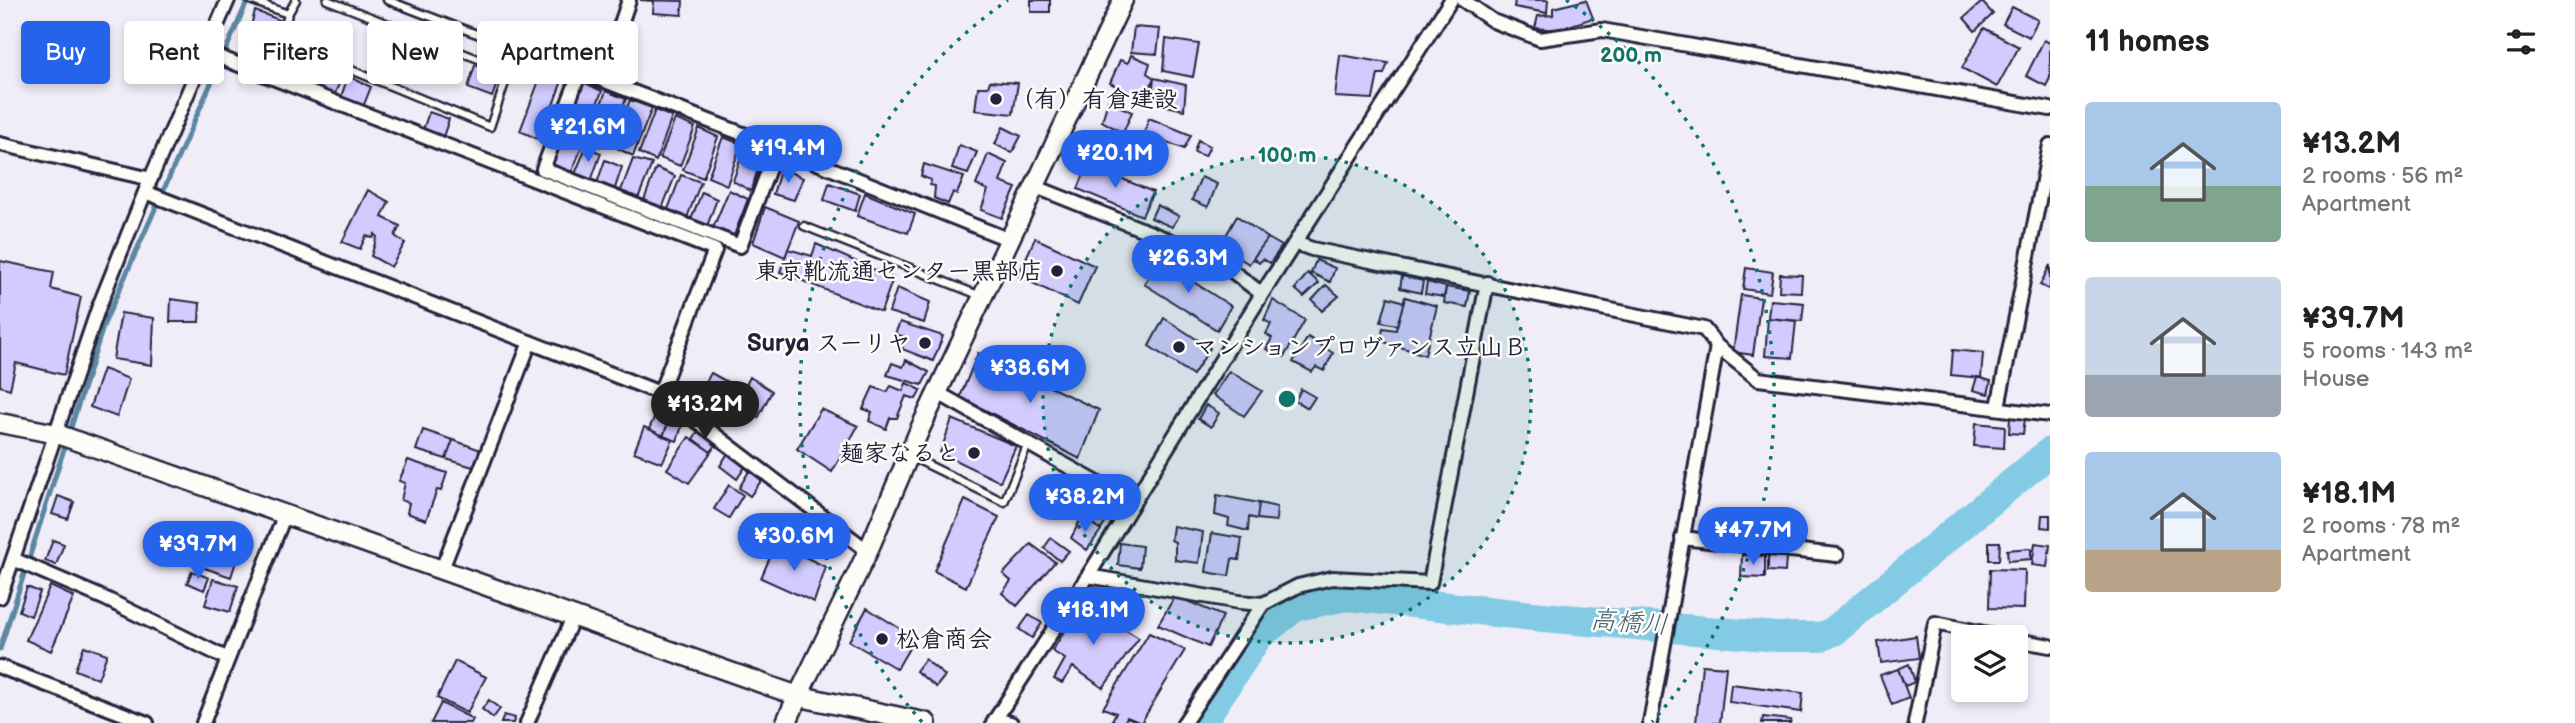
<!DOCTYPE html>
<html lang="en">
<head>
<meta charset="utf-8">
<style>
	:root { --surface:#fff; --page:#f2f2f2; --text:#202124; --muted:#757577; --accent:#2563eb }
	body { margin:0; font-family:"Balsamiq Sans","Klee One",sans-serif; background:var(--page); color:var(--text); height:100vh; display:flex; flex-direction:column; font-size:26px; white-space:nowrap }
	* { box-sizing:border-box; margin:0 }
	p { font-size:23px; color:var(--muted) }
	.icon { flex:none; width:38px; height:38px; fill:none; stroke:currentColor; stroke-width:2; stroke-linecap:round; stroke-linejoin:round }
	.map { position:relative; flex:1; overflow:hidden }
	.details { display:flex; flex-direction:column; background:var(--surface); width:525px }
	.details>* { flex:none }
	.top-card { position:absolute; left:21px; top:21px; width:665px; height:63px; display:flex; gap:14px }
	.controls { position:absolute; left:1951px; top:625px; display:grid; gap:14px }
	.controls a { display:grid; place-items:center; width:77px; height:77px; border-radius:7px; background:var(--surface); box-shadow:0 4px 10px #0003; font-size:35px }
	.price { position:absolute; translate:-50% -60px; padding:0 16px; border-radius:24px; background:var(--accent); color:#fff; font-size:23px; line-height:46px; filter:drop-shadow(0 2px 4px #0008) }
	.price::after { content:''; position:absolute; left:50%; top:42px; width:21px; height:16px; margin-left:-10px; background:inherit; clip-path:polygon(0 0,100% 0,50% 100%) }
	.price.active { background:#222; color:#fff }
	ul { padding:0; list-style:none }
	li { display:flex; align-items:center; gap:21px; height:175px; padding:0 35px }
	li span { display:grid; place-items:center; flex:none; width:196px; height:140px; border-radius:7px; color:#555 }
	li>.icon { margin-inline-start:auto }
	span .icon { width:84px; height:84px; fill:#fffc; stroke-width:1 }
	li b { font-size:30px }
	h2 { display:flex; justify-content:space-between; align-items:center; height:84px; padding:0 35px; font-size:30px }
	.pill { padding:0 24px; border-radius:7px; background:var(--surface); box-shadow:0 4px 10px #0003; font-size:24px; line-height:63px }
	.pill.active { background:var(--accent); color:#fff }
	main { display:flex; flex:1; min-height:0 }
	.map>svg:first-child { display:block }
</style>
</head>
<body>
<main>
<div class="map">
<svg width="2050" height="723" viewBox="0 0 2050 723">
	<rect width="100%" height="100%" fill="#f0edf9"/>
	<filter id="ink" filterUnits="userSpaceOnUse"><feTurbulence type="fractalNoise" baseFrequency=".0143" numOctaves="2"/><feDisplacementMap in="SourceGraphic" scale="14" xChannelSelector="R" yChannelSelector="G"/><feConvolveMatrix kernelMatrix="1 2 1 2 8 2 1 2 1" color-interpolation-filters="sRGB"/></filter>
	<g filter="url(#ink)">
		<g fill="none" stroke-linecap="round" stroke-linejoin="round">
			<path stroke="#5c87a0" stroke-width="5" d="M0,649L104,324L248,0"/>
			<path stroke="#83cbe4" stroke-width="30" d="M1201,723L1258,636L1296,606L1347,596L1542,617L1778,637H1821L1834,631L2050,452"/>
		</g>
		<path fill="#d2cbfe" stroke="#22223b" stroke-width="2" d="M640,0L683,1L682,15L653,13L654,1Z
			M1031,0H1050V12H1031Z
			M1515,0H1548L1547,13L1514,7Z
			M1586,0L1593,18L1557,30L1535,28L1538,16L1553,15V8Z
			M1982,2L1993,14L1975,31L1964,18Z
			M2012,7L2038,20L2029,37L2003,24Z
			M255,11L280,20L272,39L250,29Z
			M1134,27L1160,29L1157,54L1131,52Z
			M1984,28L2019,47L1997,87L1962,68Z
			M1166,39L1199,44L1193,77L1163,71Z
			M2044,40L2050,43V78L2046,86L2026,76Z
			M1131,55L1150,63L1147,73L1154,78L1144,99L1110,83L1120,60L1128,63Z
			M1340,55L1388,63L1384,74H1378L1373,99L1335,97Z
			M475,65L500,75L492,97L468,88Z
			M321,66L343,74L334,96L313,87Z
			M543,70L563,78L540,140L520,131Z
			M348,76L371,87L363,107L341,97Z
			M1154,78L1186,85L1184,110L1162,105L1161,97L1152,95Z
			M990,81L1018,83L1013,114L975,110L978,87H988Z
			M583,82L602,91L585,135L566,127Z
			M606,91L626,99L609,141L590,134Z
			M630,100L652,108L633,156L611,145Z
			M1108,101L1132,112L1123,133L1102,121Z
			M655,110L672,117L656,161L639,153Z
			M429,112L449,119L443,137L423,130Z
			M1149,118L1191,135L1184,149L1144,133Z
			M675,119L695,127L680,166L660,158Z
			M1003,127L1021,136L1012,153L995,144Z
			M699,128L718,137L703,178L683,170Z
			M563,131L585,139L571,174L550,165Z
			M723,137L741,144L727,185L708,177Z
			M1198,140L1210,146L1205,156L1194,152Z
			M745,145L763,153L751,191L733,181Z
			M959,145L977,152L968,174L952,169Z
			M586,147L601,153L591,181L575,174Z
			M988,154L1007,163L1000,182L1016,188L1002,218L981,210L988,190L976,185Z
			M633,159L652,164L637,201L620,193Z
			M605,160L622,167L614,191L597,183Z
			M924,164L964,177L957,194L953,192L948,204L934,198L935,186L930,185L931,180L921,176Z
			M1088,164L1153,192L1142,216L1078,189Z
			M656,168L675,176L661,211L643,203Z
			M781,168L803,178L794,200L773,194Z
			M681,175L701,182L686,220L667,212Z
			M1201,177L1217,184L1208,207L1192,200Z
			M829,183L860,194L855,211L824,200Z
			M368,190L389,202L382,217L400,226L395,236L405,243L391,267L371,256L377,237L375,234L373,238L366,236L360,249L342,242Z
			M729,190L748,199L733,238L713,228Z
			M702,192L717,199L706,229L690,222Z
			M865,193L915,214L908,233L857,216Z
			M1157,205L1179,216L1172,227L1151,218Z
			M765,207L799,221L785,257L753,243Z
			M1237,216L1268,238L1249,264L1220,246Z
			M1035,238L1095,266L1078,305L1018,276Z
			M1268,238L1282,246L1270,263L1263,259L1259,263L1253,258Z
			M816,244L893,278L881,312L780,272L788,249L812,256Z
			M1159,260L1231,306L1217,330L1144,284Z
			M1316,260L1335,268L1330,282L1311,273Z
			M0,261L54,272L51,289L81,297L64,375L16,363L10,389L0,386Z
			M2050,265V290L2040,285Z
			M1746,268L1773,272L1770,293L1743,289Z
			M1308,273L1319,283L1304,297L1295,289Z
			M1780,274L1802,275L1801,292L1779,291Z
			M1402,276L1423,281L1421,293L1400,288Z
			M1427,282L1446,287L1444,297L1425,294Z
			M1326,285L1339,296L1322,311L1312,300Z
			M1446,287L1470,291L1467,307L1444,303Z
			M897,288L930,302L924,323L889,312Z
			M1741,295L1761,298L1753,355L1733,352Z
			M1388,297L1404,302L1397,325L1381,322Z
			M1405,297L1437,306L1425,355L1381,341L1383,328L1396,330Z
			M171,299L200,303L199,322H170Z
			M1273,300L1305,320L1284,357L1266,349L1272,338L1266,334L1271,324L1264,320Z
			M1770,300L1804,303L1802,321L1768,318Z
			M121,313L154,318L152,365L113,359Z
			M1164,318L1210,348L1193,375L1149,346Z
			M1768,318L1796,321L1792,358L1765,356Z
			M900,322L943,336L933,361L902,349L905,337L895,334Z
			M1308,337L1333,353L1324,371L1316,367L1312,372L1293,362Z
			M1953,350L1983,353L1981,378L1951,375Z
			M978,353L1099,410L1080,459L960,397Z
			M906,360L929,372L922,385L887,375L892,363L903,367Z
			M103,369L129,379L117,417L90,407Z
			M1229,371L1262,391L1244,416L1213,395Z
			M711,373L733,385L716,415L685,402L694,384L702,389Z
			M750,377L772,391L758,418L736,405Z
			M1977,377L1991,381L1988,394L1973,390Z
			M906,383L921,390L916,399L906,396L897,418H890L886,429L869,421L872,412L863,409L873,387L887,392L891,386L903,391Z
			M1301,389L1315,397L1308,408L1295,401Z
			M1206,405L1219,413L1211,427L1198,419Z
			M659,407L672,414L663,436L649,429Z
			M821,409L858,426L832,472L797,449Z
			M2010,417L2025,418L2023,434L2009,433Z
			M952,419L1016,446L1000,482L940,453Z
			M669,420L682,426L677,441L663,436Z
			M1976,423L2005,426L2004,448L1974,446Z
			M644,427L673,440L662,463L634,452Z
			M700,429L717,443L711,452L693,439Z
			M423,430L453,440L446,459L416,450Z
			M689,437L711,452L689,483L667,469Z
			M453,440L481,450L473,467L446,459Z
			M728,453L745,467L737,479L720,466Z
			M408,460L447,473L441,491L437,490L426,520L407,513L409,503L401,500L405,483L399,481Z
			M751,468L764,477L750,496L739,488Z
			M729,485L743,495L729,518L714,509Z
			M1105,495L1116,503L1101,530L1087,520Z
			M1217,495L1259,503L1257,519L1249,517L1248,531L1228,526L1229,519L1215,515Z
			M58,496L74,502L68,519L52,514Z
			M965,500L999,517L966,587L934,571Z
			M1259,503L1277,507L1276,521L1257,519Z
			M2042,515H2050V528L2041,527Z
			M1082,517L1101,530L1087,550L1071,538Z
			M1173,526L1203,532L1199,563L1175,560V542L1171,540Z
			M1212,533L1242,538L1239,560L1232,559L1229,576L1206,572Z
			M199,536L240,549L231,577L190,563Z
			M1051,538L1069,551L1060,561L1044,548Z
			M53,540L64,544L56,565L45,561Z
			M1989,542H2000L1999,560H1989Z
			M776,543L826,567L814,602L761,578Z
			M1120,543L1142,546L1140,568L1118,565Z
			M2035,543L2050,545L2047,567L2032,565Z
			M1031,544L1055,562L1017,606L1002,593L1011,581L1003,574Z
			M2031,548V559L2008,561L2007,550Z
			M1742,555L1765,556V578L1741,577Z
			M1768,556L1786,557L1785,572L1768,571Z
			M1990,569L2025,570L2024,609L1989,608Z
			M192,571L209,578L204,590L187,583Z
			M213,579L238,586L230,612L205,605Z
			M50,586L74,597L51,651L26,640Z
			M27,587L40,592L31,616L19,611Z
			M1175,596L1223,616L1208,647L1158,625Z
			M1082,604L1139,638L1103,688L1073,667L1062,683L1054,679L1065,659L1052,651Z
			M867,608L915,638L897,669L849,641Z
			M1029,615L1042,623L1032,638L1019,629Z
			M1149,633L1185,650L1141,723L1127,717L1124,723H1118L1112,720L1116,713L1103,708Z
			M1916,636L1919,658L1881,663L1878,642Z
			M84,646L107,654L98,679L75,670Z
			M925,659L945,676L936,687L916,671Z
			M455,661L486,677L467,713L437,698Z
			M1909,664L1915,682L1905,686L1898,669Z
			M1702,665L1726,667L1720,723H1696Z
			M1898,669L1909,698L1892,705L1880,675Z
			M1731,684L1803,693L1801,712L1729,702Z
			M489,700L500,709L493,718L482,709Z
			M441,703L473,719L471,723H431Z
			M504,715L515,718L513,723H501Z
			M1763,717L1791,720L1790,723H1762Z"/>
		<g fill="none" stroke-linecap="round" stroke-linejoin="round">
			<defs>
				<path id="lane" d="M250,0L288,14
					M296,0L288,14L281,41L490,127L509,71L327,0
					M387,0L452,25L421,37
					M452,25L516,48L509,71
					M804,226L981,296
					M910,456L1004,502L1028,444"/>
				<path id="street" d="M1463,0L1493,21L1540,39L1602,30L2050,109
					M516,48L602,80L777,147L740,246L543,169L580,72
					M206,52L715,250L660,393
					M602,80L629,0
					M0,144L151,179
					M777,147L1010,240
					M1036,187L1166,239L1228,268L1262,294
					M145,192L660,393L868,551
					M1295,243L1312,249L1704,329L1717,346L1758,379L2050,415
					M938,393L1133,503
					M1998,407L2050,145
					M1682,538L1837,555
					M13,559L106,599L228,659L203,723
					M442,569L530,342
					M1088,576L1239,602L1263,604L1298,586L1332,578L1430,583L1487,283
					M0,597L98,309L145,192L228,0
					M2016,640L2050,646
					M228,659L285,514
					M0,667L147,723
					M995,719L1011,723
					M527,723L574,615
					M993,723L1088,576L1262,294L1451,0
					M1184,723L1263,604
					M1650,723L1717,346
					M1915,723L1935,623L2003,637"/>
				<path id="secondary" d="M0,423L57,434L798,696L868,551L920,429L1123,0"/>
				<path id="primary" d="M786,723L798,696L926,723"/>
			</defs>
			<use href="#lane" stroke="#22223b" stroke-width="11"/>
			<use href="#street" stroke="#22223b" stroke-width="18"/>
			<use href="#secondary" stroke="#22223b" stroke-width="23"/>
			<use href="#primary" stroke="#22223b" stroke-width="24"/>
			<use href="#lane" stroke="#fdfcf7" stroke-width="6"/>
			<use href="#street" stroke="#fdfcf7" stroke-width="12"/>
			<use href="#secondary" stroke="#fdfcf7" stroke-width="18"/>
			<use href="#primary" stroke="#fdfcf7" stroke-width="19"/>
		</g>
	</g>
	<circle cx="1287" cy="399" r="244" fill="#0f766e" fill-opacity=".12"/>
	<g fill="none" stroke="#0f766e" stroke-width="3.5" stroke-dasharray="3.5 7">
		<circle cx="1287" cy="399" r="244"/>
		<path d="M922 722A487 487 0 0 1 1008 0M1566 0A487 487 0 0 1 1652 722"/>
	</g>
	<g fill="#22223b" stroke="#fdfcf7" stroke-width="2.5">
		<circle cx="996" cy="99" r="7"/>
		<circle cx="1057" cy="271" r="7"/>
		<circle cx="925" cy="343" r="7"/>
		<circle cx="1179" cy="347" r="7"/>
		<circle cx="974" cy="453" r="7"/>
		<circle cx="882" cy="639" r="7"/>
	</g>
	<g text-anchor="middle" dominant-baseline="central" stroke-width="5" stroke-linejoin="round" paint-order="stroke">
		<g font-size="24" font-weight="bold" fill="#22223b" stroke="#fdfcf7" text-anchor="start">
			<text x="1010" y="99">（有）有倉建設</text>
			<text x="1043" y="271" text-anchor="end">東京靴流通センター黒部店</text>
			<text x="911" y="343" text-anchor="end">Surya スーリヤ</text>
			<text x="1193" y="347">マンションプロヴァンス立山Ｂ</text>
			<text x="960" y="453" text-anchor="end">麺家なると</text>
			<text x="896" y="639">松倉商会</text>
		</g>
		<g font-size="26" font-style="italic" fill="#445d76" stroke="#fdfcf7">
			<text transform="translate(1629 623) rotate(4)">高橋川</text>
		</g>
	</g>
	<circle cx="1287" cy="399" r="10" fill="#0f766e" stroke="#fdfcf7" stroke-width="3.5"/>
	<g font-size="21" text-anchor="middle" font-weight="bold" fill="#0f766e" stroke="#fdfcf7" stroke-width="5" stroke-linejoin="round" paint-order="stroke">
		<text x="1631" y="62">200 m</text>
		<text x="1287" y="162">100 m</text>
	</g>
</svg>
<div class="controls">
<a><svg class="icon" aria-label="layers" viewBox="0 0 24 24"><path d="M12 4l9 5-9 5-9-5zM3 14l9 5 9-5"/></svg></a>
</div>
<b class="price" style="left:588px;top:164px">¥21.6M</b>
<b class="price" style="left:788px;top:185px">¥19.4M</b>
<b class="price" style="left:1115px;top:190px">¥20.1M</b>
<b class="price" style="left:1188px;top:295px">¥26.3M</b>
<b class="price" style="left:1030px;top:405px">¥38.6M</b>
<b class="price active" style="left:705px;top:441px">¥13.2M</b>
<b class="price" style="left:1085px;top:534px">¥38.2M</b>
<b class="price" style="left:1753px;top:567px">¥47.7M</b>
<b class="price" style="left:794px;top:573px">¥30.6M</b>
<b class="price" style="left:198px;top:581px">¥39.7M</b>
<b class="price" style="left:1093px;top:647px">¥18.1M</b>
<div class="top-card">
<a class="pill active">Buy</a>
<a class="pill">Rent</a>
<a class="pill">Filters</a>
<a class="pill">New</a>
<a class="pill">Apartment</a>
</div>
</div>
<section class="details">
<h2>11 homes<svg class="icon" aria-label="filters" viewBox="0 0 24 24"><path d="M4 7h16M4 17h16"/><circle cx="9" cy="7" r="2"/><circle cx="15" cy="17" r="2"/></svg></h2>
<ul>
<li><span style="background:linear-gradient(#a9c7e8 60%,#7fa58c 0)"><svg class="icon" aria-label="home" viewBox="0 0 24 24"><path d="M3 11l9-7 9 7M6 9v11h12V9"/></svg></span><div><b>¥13.2M</b><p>2 rooms · 56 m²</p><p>Apartment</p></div></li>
<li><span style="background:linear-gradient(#c9d6e8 70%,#9aa5b1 0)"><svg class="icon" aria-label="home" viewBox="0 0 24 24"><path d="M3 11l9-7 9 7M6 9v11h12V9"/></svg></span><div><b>¥39.7M</b><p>5 rooms · 143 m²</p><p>House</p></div></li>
<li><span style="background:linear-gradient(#a9c7e8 70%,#b9a48a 0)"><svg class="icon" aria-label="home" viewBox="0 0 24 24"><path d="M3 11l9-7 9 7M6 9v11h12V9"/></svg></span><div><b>¥18.1M</b><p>2 rooms · 78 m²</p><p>Apartment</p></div></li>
</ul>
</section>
</main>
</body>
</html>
